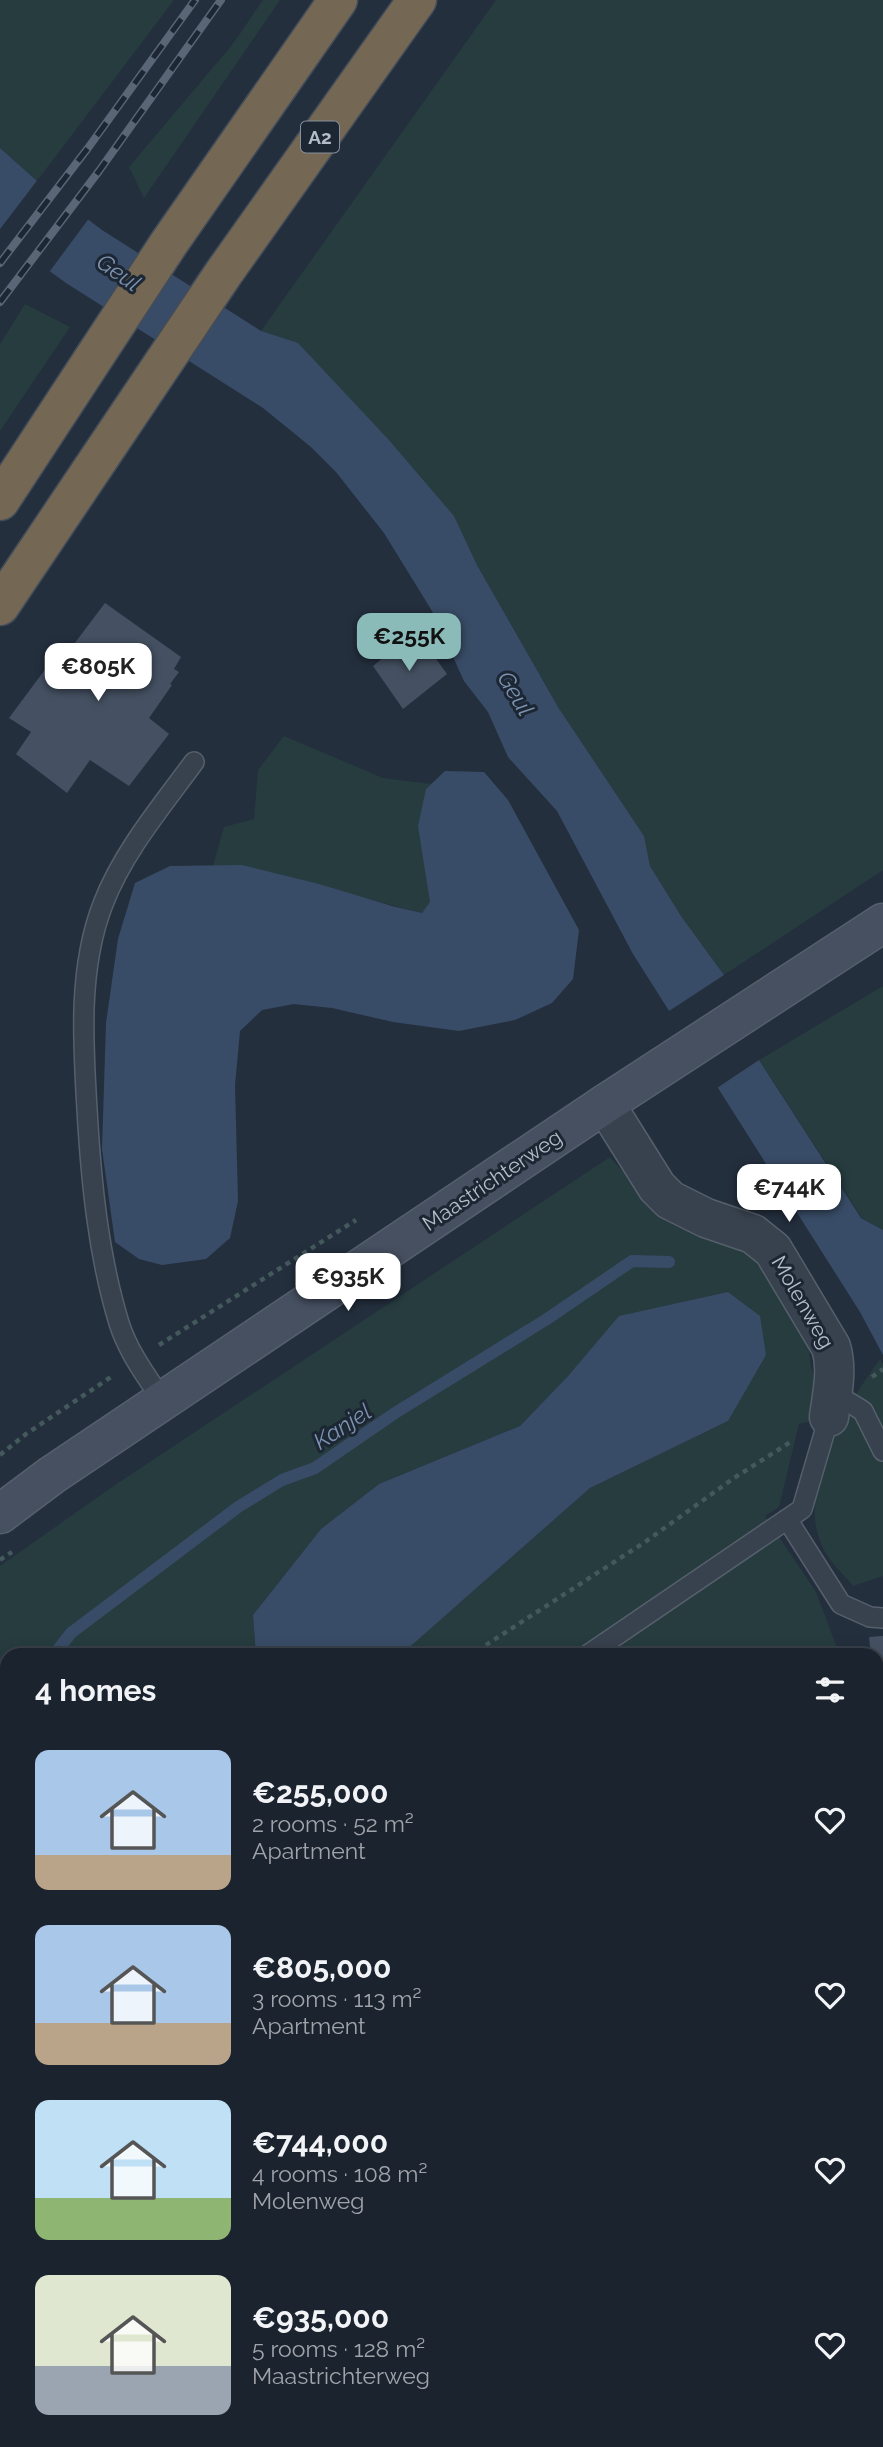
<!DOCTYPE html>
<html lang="en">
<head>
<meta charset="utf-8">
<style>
	:root { --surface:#1b232e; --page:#282f3a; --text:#f1f3f6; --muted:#a0a4aa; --line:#39404a; --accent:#8bbbb9 }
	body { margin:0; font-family:Raleway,sans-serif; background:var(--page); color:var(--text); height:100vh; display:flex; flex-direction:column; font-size:26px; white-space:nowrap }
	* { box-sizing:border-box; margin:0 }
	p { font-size:23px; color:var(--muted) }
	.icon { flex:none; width:38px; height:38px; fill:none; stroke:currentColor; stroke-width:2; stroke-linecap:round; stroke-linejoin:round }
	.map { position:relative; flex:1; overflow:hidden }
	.side { position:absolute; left:0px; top:1648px; width:884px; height:800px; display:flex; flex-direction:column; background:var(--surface); border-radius:21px 21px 0 0; box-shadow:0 4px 18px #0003,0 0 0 2px var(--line) }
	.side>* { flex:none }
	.price { position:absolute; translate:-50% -60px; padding:0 16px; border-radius:14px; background:#fff; color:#222; font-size:23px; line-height:46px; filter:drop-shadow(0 2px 4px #0008) }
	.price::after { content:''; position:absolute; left:50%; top:42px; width:21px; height:16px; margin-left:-10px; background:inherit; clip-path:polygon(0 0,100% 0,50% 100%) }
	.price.active { background:var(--accent); color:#111 }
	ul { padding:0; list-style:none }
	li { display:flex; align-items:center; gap:21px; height:175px; padding:0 35px }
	li span { display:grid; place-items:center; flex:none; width:196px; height:140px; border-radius:14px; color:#555 }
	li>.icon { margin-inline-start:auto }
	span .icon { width:84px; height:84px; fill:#fffc; stroke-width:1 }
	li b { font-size:30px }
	h2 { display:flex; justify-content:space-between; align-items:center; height:84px; padding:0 35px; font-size:30px }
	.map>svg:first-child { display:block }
</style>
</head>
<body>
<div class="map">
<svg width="883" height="2447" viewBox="0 0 883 2447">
	<rect width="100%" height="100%" fill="#242f3e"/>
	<path fill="#263c3f" d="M0,0H174L37,181L0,148Z
		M263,0H280L144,198L129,167L232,45Z
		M496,0H883V870L724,975L681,916L650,866L644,836L558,707L477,565L454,516L261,331Z
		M25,304L70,327L0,431V344Z
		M284,736L383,778L431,784L426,789V872L430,903L422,913L242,866H213L224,827L254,819L258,770Z
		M883,986V1230L862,1218L759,1060Z
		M610,1157L651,1204L753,1257L808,1340L811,1367L829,1417L799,1424L779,1507L765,1516L816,1592L837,1648V1655H391L412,1645L590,1488L728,1421L569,1375L520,1426L379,1484L321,1529L253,1615L256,1655L7,1656V2441H877V2137L883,2139V2447H0V1566L115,1485Z
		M880,1359L883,1364V1576L853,1586C844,1575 832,1564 825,1552C792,1493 845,1407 880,1359Z
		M883,1838V2100L877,2098V1839Z"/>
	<path fill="#394c67" d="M0,148L37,181L102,230L261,331L298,343L388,439L454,516L477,565L558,707L644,836L650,866L681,916L724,975L759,1060L861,1218L883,1230V1355L860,1312L633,954L557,811L508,757L488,712L464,681L432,611L384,533L336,472L311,447L263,408L66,283L0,235Z
		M445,771L484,772L508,800L579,930L573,979L552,1003L515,1020L459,1031L393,1022L332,1008L294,1004L262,1010L240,1031L235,1085L238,1201L230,1238L206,1259L162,1265L139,1259L115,1242L102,1149L106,1023L118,939L135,883L170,866L242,865L319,884L392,906L422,913L430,902L418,826L426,789Z
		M728,1292L760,1316L766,1355L728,1421L590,1488L412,1645L391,1655H256L253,1615L321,1529L379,1484L520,1426L569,1375L619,1316Z"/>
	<path fill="#242f3e" d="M39,178L90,217L47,275L0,239V229Z
		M727,973L762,1058L714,1090L666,1013Z"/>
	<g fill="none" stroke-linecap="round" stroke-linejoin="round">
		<path stroke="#394c67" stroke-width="12" d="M53,1656L71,1633L238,1507L282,1480L315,1468L395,1413L547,1319L632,1261L669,1262
			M0,1733L7,1722"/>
	</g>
	<path fill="#455162" d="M105,603L181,657L174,669L179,672L170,684L172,685L149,718L169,734L129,786L90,760L67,793L16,754L31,732L9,718L58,652L65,656Z
		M402,642L412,655L426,645L447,674L403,709L373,666Z
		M883,1636V1699L877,1700V1656H871L869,1637Z
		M823,1650L824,1656H776V1654Z"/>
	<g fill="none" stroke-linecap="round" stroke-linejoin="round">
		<defs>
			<path id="lane" d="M832,1392L863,1411L883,1451
				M163,1401C147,1377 128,1352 119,1323C98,1254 91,1180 87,1109C83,1042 78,968 103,904C123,852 161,807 194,762
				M787,1519L841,1604L870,1617L883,1618
				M586,1656L802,1509L829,1417"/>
			<path id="street" d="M605,1104L657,1187L670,1200L706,1218L753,1234L773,1250L831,1347C838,1370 832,1394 829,1417"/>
			<path id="secondary" d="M0,1514L52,1475L605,1104L883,923"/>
			<path id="highway" d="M0,501L169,243L338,0
				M0,606L223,274L417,0"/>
		</defs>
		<use href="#lane" stroke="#565f6c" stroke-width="22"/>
		<use href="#street" stroke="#565f6c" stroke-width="41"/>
		<use href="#secondary" stroke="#565f6c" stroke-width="41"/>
		<use href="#highway" stroke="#434c59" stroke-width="41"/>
		<path stroke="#44595c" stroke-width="4.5" stroke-dasharray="5 5" stroke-linecap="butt" d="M159,1345L356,1220
			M872,1377L883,1369
			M0,1455L26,1434L111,1377
			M0,1560L12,1552
			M469,1656L645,1542L734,1478L792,1441
			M877,2115L883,2117"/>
		<use href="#lane" stroke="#38414e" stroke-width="19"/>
		<use href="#street" stroke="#38414e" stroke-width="38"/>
		<use href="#secondary" stroke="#465061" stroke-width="38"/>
		<use href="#highway" stroke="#746855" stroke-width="38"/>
		<defs>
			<path id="rail" d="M0,263L88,148L195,0
				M0,302L99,171L221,0"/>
		</defs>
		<use href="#rail" stroke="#5a6575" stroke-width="8"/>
		<use href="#rail" stroke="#1d2633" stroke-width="5" stroke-dasharray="16" stroke-linecap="butt"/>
	</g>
	<g text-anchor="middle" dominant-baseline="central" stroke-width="6" stroke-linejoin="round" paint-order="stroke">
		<rect fill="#1d2633" stroke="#878f9c" stroke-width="2" x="301" y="121.5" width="38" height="31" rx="5"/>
		<g font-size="19" font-weight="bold" fill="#b4bcc9">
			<text x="320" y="137">A2</text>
		</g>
		<g font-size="21" fill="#b4bcc9" stroke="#1d2633">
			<text transform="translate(492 1180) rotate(-34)">Maastrichterweg</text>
			<text transform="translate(803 1302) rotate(60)">Molenweg</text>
		</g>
		<g font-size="23" font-style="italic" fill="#7c92b1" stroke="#1d2633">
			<text transform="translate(119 272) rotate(35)">Geul</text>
			<text transform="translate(516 693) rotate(59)">Geul</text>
			<text transform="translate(342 1426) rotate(-33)">Kanjel</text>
		</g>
	</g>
</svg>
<b class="price active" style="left:409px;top:673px">€255K</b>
<b class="price" style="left:98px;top:703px">€805K</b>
<b class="price" style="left:789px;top:1224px">€744K</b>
<b class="price" style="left:348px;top:1313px">€935K</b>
<section class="side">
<h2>4 homes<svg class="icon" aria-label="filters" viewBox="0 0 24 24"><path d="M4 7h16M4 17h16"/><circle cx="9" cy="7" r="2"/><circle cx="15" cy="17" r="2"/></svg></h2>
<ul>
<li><span style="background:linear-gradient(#a9c7e8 75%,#b9a48a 0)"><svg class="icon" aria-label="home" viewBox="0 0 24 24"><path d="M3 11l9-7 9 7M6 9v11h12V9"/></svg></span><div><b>€255,000</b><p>2 rooms · 52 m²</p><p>Apartment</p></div><svg class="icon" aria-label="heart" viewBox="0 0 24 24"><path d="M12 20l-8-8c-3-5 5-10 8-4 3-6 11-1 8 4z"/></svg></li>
<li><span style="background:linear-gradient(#a9c7e8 70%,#b9a48a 0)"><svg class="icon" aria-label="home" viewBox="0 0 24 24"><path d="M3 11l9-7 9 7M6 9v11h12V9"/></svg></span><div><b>€805,000</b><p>3 rooms · 113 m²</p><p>Apartment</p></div><svg class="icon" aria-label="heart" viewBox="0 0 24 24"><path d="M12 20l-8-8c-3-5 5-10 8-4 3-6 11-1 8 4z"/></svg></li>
<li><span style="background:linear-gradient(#bfe0f5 70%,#8fb573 0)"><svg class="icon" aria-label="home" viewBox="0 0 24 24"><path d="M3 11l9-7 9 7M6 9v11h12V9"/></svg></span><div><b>€744,000</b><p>4 rooms · 108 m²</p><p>Molenweg</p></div><svg class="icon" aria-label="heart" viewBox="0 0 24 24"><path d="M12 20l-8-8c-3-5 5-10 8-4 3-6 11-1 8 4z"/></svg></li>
<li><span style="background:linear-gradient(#dfe7d0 65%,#9aa5b1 0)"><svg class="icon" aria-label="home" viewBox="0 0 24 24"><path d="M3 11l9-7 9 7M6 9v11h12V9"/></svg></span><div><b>€935,000</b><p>5 rooms · 128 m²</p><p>Maastrichterweg</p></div><svg class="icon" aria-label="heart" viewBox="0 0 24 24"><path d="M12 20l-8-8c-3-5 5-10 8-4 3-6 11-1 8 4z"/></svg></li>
</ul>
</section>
</div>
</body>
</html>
